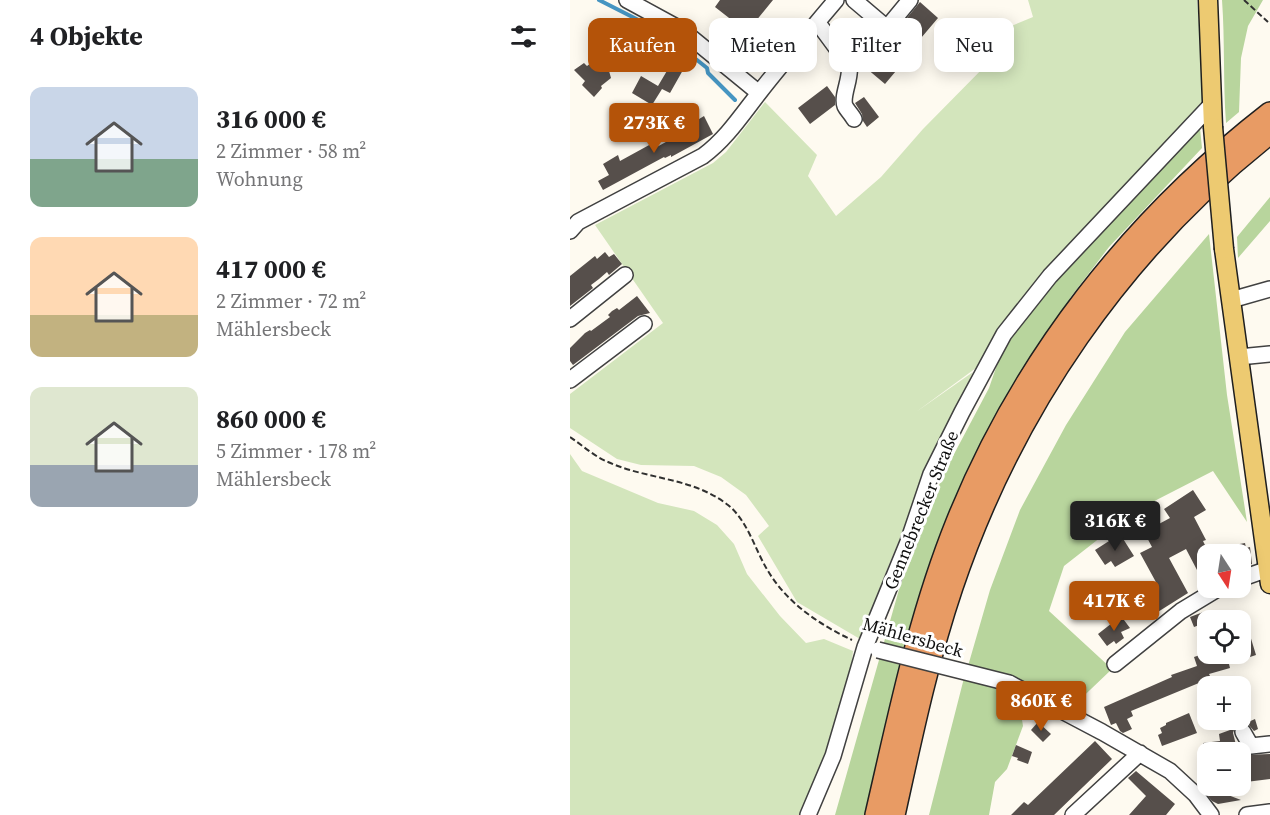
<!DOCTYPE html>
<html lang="de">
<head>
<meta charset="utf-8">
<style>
	:root { --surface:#fff; --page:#f6f6f6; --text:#202124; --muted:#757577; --accent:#b45309 }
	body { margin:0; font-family:"Source Serif 4",serif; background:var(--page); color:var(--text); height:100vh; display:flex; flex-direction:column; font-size:22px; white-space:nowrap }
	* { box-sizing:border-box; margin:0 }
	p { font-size:20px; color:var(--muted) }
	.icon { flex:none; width:33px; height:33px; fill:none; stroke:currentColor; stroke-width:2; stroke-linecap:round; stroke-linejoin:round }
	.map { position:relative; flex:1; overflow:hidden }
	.panel { display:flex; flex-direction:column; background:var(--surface); width:570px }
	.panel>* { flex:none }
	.banner { position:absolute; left:18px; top:18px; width:570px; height:54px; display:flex; gap:12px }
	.needle { width:39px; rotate:168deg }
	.fabs { position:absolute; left:627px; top:544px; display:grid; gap:12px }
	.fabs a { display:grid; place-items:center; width:54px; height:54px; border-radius:12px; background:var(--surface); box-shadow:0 3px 15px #0003; font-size:30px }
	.price { position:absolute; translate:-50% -51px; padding:0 14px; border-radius:6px; background:var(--accent); color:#fff; font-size:20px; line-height:39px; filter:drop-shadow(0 2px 3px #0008) }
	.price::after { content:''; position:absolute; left:50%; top:36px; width:18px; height:14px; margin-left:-9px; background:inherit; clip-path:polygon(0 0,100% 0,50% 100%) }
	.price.selected { background:#222; color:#fff }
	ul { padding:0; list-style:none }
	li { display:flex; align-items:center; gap:18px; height:150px; padding:0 30px }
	li span { display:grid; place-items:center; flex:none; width:168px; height:120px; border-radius:12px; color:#555 }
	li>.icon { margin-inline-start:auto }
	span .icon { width:72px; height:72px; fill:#fffc; stroke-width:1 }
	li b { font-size:26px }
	h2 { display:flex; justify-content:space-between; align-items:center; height:72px; padding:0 30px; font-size:26px }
	.tag { padding:0 21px; border-radius:12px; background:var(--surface); box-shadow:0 3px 15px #0003; font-size:21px; line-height:54px }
	.tag.selected { background:var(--accent); color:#fff }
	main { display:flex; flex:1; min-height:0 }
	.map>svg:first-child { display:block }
</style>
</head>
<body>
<main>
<section class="panel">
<h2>4 Objekte<svg class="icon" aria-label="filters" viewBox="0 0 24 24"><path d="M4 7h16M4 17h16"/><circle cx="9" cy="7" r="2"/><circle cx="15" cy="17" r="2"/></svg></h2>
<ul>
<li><span style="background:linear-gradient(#c9d6e8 60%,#7fa58c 0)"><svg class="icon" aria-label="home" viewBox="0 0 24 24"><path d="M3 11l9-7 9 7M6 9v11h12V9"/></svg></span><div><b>316 000 €</b><p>2 Zimmer · 58 m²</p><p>Wohnung</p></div></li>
<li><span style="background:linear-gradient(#ffd9b3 65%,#c2b280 0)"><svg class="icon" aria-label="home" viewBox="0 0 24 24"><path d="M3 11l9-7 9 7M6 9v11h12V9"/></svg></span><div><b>417 000 €</b><p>2 Zimmer · 72 m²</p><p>Mählersbeck</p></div></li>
<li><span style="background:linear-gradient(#dfe7d0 65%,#9aa5b1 0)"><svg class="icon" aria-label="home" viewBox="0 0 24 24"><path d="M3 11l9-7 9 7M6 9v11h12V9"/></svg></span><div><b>860 000 €</b><p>5 Zimmer · 178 m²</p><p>Mählersbeck</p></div></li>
</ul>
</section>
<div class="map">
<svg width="700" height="815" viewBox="0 0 700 815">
	<rect width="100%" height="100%" fill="#fefaf0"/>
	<path fill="#d3e5bc" d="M458,0H627L635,92L628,111L407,369L406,368L346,412L403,372C363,460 324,548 290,639L227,602L188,536L199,526L176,495L151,477L124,466L71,465L47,459L0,428V394L93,323L25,225L143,163L156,152L195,102L247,155L238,176L266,216L311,177L353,129L422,59L403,42L463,17Z
		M0,454L12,471L88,503L124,511L147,525L164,544L177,574L210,616L236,643L254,639L283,651L280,677L276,685L265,739L232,815H0Z"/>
	<path fill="#b8d59d" d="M652,0H693L678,26L671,58L669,112L656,123C653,82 655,41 652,0Z
		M630,128L632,148L539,247L500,298L498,311L301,815H265L330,586L373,475L419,388L437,336L482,278Z
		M700,197V221L668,258L667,237Z
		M639,234L657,395L677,522L643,471L563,512L494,566L479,611L542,669L499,710L457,683L445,677L398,666L420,590L450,510L496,425L555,332Z
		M394,678L437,690L448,695L453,726L437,769L425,782L419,815H359Z"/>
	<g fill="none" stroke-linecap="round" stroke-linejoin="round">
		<path stroke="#4695c2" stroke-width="4" d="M29,0L92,32L137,68L138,73L165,100"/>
	</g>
	<path fill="#564f4b" d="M150,0H203L177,32L145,7Z
		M350,2L368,18L340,51L342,52L315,84L296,68Z
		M183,38L200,51L187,67L170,54Z
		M100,45L113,53L106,64L94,56Z
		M34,53L41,78L31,86L32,88L24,97L12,85L15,81L4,70L14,63L17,66Z
		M101,64L113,70L100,93L92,89L82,105L62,93L71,76L88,86Z
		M257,86L265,97V105L240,124L228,108Z
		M294,97L309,117L297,127L293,121L292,114L285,103Z
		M134,116L143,134L101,157V155L95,158L94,157L33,190L28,181L39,175L33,164L48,155L50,161L81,144L83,149L118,130L116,127Z
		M35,252L39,257L44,254L52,264L39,275L37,272L29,279L21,285L23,288L0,306V276L25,256L27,259Z
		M67,296L80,313L68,316L3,365L0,361V348L15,333L20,330L21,331L40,317L38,315L42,311L47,308L49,310Z
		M623,490L636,510L624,517L636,540L633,541L640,555H638V564L627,570L616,549L599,558L618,593L583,615L572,594L587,584L570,553L582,547L574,532L600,518L594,509Z
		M550,534L564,556L545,567L541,561L535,565L525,550Z
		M675,543L676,548L680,547L682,564L670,568V555H660L659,546Z
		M636,611L640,621L624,627L620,617Z
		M551,616L560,628L551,632L554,638L546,644L544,641L537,646L528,634Z
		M679,632L686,655L659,664L660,668L639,674L641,678L561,711L563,716L557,719L562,729L553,733L550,731L546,723L541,725L534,707L602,677L601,675L627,666L624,657L633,654H670V635Z
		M619,713L627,733L592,746L588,735L592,733L590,728L596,725V723Z
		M673,717L676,723L685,719L688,729L684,731L678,724L674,722L665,727L663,733L668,753H634L633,743L650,741L649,734L660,730L657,723L670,720Z
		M468,722L481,734L473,742L461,730Z
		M525,741L542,759L484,815H441L454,802L458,805Z
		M446,745L462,752L458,764L447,760L448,758L442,756Z
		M700,754V779L676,782L673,755Z
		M566,771L605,804L596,815H559L576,796L558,778Z
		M627,783L671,800L648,804L642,801Z"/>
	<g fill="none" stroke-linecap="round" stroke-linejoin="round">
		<defs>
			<path id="minor" d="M57,0L112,30L189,93
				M284,0L317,28
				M248,23L279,65C282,77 271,96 275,106C277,110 282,115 284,119
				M292,58L340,0
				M0,231L8,222L133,156C156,139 171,116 189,93C213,62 240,31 266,0
				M661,300L700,289
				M0,319L55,275
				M669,357L700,354
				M0,380L74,324
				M670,579L698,569
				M545,664L611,611L649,588
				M439,683L532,732L600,771L626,795L641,815
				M673,732L681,746L700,744
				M238,815L263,756L295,647L338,542L361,474L392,412L434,334L480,276L643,103
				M503,815L570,753
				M677,815L700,812"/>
			<path id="major" d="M638,0L643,127
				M654,249L700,584"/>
			<path id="highway" d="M306,815C329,716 349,616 387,522C452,360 562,220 700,113
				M324,815C341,738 357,661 382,587C442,409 552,249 700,133"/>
		</defs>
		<use href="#minor" stroke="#414141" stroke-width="18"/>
		<use href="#major" stroke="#1f1f1f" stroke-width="21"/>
		<use href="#highway" stroke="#1f1f1f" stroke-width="24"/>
		<path stroke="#303030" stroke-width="2" stroke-dasharray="6 3" stroke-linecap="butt" d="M674,0L698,22
			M0,437C12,445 25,457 38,462C78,480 122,477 158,505C178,521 185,550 198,571C217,603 250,625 282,640"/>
		<use href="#minor" stroke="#fff" stroke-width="15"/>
		<use href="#major" stroke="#edca71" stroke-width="18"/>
		<use href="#highway" stroke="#e89b64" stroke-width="21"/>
		<defs>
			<path id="minor-bridge" d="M308,650L439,683"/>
			<path id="major-bridge" d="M643,127L654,249"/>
		</defs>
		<use href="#minor-bridge" stroke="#414141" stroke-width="18" stroke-linecap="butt"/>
		<use href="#major-bridge" stroke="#1f1f1f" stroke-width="21" stroke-linecap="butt"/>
		<use href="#minor-bridge" stroke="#fff" stroke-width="15"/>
		<use href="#major-bridge" stroke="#edca71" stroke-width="18"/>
	</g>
	<g text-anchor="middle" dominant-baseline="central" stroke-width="6" stroke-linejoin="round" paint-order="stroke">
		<g font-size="18" fill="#0e0e0e" stroke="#fff">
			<text transform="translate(351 510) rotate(-68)">Gennebrecker Straße</text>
			<text transform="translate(343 637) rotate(16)">Mählersbeck</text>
		</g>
	</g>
</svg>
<div class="fabs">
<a><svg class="needle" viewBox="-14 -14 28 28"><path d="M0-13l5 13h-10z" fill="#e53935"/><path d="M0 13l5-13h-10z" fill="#757577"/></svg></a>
<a><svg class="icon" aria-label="locate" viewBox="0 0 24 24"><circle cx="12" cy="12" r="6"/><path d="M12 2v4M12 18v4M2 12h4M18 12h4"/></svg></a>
<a>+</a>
<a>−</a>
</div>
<b class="price" style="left:84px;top:154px">273K €</b>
<b class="price selected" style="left:545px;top:552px">316K €</b>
<b class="price" style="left:544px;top:632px">417K €</b>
<b class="price" style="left:471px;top:732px">860K €</b>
<div class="banner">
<a class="tag selected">Kaufen</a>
<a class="tag">Mieten</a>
<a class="tag">Filter</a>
<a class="tag">Neu</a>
</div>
</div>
</main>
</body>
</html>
